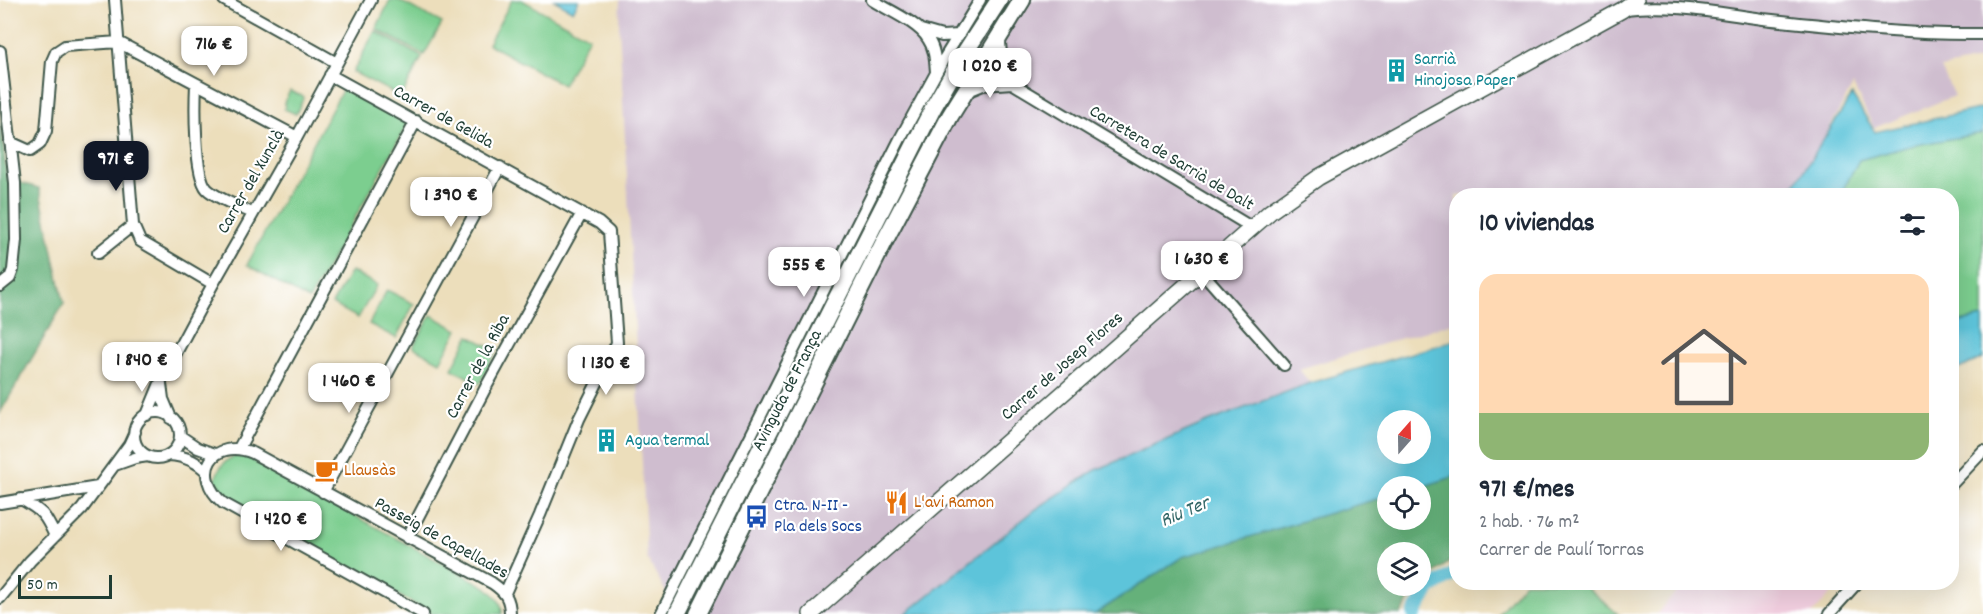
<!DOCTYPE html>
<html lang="es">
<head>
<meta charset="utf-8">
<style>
	:root { --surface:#fff; --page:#f6f6f7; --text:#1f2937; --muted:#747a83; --accent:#111827 }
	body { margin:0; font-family:Dekko,sans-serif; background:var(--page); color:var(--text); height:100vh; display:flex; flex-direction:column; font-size:22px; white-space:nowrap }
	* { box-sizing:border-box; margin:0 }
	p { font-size:20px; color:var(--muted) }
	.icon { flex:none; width:33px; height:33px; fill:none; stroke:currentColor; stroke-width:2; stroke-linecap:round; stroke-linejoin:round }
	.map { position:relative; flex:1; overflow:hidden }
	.panel { position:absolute; left:1449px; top:188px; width:510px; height:402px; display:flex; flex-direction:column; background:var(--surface); border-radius:24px; box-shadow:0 6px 24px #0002 }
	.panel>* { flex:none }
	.needle { width:39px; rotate:20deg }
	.fabs { position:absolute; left:1377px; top:410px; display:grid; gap:12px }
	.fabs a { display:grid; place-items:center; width:54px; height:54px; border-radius:50%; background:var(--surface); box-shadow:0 6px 24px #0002; font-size:30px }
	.scale { position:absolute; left:18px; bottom:15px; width:94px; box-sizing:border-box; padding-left:6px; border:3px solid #1f3d34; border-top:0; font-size:16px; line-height:21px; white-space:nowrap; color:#1f3d34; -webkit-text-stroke:4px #fff; paint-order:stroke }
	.price { position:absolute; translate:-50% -51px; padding:0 14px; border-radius:12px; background:#fff; color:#222; font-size:20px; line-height:39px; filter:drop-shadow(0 2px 3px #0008) }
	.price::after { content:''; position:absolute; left:50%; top:36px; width:18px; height:14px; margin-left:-9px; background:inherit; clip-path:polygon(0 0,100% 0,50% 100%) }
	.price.active { background:var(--accent); color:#fff }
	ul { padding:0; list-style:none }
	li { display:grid; align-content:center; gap:12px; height:318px; padding:0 30px }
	li span { display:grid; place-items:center; height:186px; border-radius:18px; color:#555 }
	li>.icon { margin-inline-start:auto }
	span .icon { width:108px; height:108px; fill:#fffc; stroke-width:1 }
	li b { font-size:26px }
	h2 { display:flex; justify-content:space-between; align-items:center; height:72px; padding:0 30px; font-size:26px }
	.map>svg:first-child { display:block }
</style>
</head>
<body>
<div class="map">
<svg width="1983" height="614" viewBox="0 0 1983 614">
	<rect width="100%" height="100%" fill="#fff"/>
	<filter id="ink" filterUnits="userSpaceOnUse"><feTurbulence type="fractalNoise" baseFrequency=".0167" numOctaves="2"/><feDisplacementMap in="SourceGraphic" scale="12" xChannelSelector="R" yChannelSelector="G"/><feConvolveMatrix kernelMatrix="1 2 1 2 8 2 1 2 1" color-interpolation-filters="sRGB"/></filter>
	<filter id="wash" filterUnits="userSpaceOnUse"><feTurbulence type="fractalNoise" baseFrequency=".008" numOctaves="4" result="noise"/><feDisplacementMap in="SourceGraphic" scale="24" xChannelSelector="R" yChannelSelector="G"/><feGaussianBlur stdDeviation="1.35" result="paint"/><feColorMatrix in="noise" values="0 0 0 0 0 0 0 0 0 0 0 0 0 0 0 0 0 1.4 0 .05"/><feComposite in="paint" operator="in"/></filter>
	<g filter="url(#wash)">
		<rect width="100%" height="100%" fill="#ecdebb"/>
		<path fill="#f2cfe0" d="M1685,582H1831L1837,588L1812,614H1657Z"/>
		<path fill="#cfbdcf" d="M620,0H1983V59L1941,68L1954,96L1874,128L1853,85L1819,147L1788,195H1456V322L1299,369L1310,383L1205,423L1094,471L1036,509L905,614H678L647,558L619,25Z"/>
		<path fill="#7cce8f" stroke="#4e8662" stroke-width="1.5" d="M390,0H398L442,23L424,55L376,29Z
			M512,0H522L589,37L563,85L488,44Z
			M375,31L422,57L401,97L353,72Z
			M343,89L408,123L309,300L247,265Z
			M290,91L304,97L296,114L284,109L286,106L284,103Z
			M1983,133V317L1961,322L1952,330V195H1840L1859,160L1910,146Z
			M351,271L377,285L358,318L332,304Z
			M387,290L414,304L396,338L369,324Z
			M431,315L458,330L440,362L413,347Z
			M469,336L497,350L480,384L452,369Z
			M234,456L247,457L486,587C494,595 503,601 502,614H433L231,504C227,501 222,497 219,494C209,479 221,463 234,456Z
			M1525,582H1580L1618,614H1498Z"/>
		<path fill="#65b17a" stroke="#427757" stroke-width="1.5" d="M0,117L7,179L39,188L64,303L0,413Z
			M1456,476V557L1421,583L1420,552H1388V585H1419L1401,614H1095L1182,557L1387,496L1388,519H1420L1421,487Z"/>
		<path fill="#5dc4da" stroke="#3e8087" stroke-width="1.5" fill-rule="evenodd" d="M554,0H579L573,11Z
			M1852,95L1875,132L1983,108V133L1910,146L1859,160L1840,195H1788Z
			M1983,317V358L1952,372V330L1961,322Z
			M1456,340V476L1421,487L1388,486L1387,496L1182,557L1095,614H905L1036,509L1094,471L1205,423L1310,383ZM1388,420H1420V453H1388Z"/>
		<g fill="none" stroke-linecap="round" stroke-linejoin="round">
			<path stroke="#5dc4da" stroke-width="14" d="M1414,614L1430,588L1456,573"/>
		</g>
	</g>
	<g filter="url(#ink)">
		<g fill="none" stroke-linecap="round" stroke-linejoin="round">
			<defs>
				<path id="street" d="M115,0L133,225L140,241L213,284
					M224,0L337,63
					M872,0C888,10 919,23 928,39C935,49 935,60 936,72
					M1625,9C1671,3 1718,13 1763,19C1836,27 1909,35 1983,34
					M921,30L942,36L959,35
					M1000,38C1000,55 1003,67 1012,83
					M118,42L297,137
					M0,51L15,183L16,240L13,270L10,278L0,286
					M330,75L599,223L609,232L617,343L579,419L540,515L505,593
					M1012,83L1251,227
					M196,84C195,104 194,175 207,189C216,198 240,207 252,213
					M966,92L983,85L1012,83
					M10,142L30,151L40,144L46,131L52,61L56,52L65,46L118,42
					M98,253L133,225
					M1201,271L1284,365
					M161,384L163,399L171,418
					M134 435a23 23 0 1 1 46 0a23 23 0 1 1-46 0Z
					M147,415L161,381L213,284L297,137L371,0
					M180,436L198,448L215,454
					M239,448L416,121
					M169,455C183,456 197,461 207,472
					M115,465L135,458L148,456
					M1952,484L1983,451
					M323,492L500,167
					M21,499C42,511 45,514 55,536
					M0,503L98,487
					M407,538L486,387L582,213
					M0,598L30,561L82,509L129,445L135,432
					M423,614L223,503C190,474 212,437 253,453L492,583C505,592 510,598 510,614
					M661,614L901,137L942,62L980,0
					M1829,614L1858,582"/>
				<path id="secondary" d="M811,614L1271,211L1319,177L1622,10L1636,0"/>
				<path id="primary" d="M677,614L934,106L964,54L999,0
					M698,614L884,242L950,116L1022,0"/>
			</defs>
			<use href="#street" stroke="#3e5548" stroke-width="14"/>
			<use href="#secondary" stroke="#3e5548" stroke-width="18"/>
			<use href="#primary" stroke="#3e5548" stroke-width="20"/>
			<use href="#street" stroke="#fff" stroke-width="10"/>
			<use href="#secondary" stroke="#fff" stroke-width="15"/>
			<use href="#primary" stroke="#fff" stroke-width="16"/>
		</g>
	</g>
	<defs>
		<symbol id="building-bare" viewBox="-9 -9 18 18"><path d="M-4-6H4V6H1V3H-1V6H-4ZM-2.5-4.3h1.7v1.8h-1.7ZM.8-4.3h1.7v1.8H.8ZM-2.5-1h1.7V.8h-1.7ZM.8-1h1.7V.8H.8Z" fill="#0f9aa8" stroke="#fff" stroke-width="2.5" paint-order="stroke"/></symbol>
		<symbol id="cafe-bare" viewBox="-9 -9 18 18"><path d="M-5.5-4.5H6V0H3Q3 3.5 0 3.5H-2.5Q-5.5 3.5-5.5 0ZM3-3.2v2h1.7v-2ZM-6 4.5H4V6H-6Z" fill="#e8710a" stroke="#fff" stroke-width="2.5" paint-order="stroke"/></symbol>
		<symbol id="restaurant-bare" viewBox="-9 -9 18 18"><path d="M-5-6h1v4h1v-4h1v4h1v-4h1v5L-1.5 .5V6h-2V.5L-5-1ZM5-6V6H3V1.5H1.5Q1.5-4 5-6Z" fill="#e8710a" stroke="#fff" stroke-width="2.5" paint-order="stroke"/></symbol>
		<symbol id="bus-bare" viewBox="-9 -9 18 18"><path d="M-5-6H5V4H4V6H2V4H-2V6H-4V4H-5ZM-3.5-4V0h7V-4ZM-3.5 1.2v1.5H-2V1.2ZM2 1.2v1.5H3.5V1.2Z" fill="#1a4fb4" stroke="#fff" stroke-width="2.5" paint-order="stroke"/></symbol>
	</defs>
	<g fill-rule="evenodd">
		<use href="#building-bare" x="1380" y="54" width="33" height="33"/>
		<use href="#building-bare" x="590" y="424" width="33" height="33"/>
		<use href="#cafe-bare" x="310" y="454" width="33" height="33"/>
		<use href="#restaurant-bare" x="880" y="486" width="33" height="33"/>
		<use href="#bus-bare" x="740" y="500" width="33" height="33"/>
	</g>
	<g text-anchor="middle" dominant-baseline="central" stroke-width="4.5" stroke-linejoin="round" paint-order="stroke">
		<g font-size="18" fill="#0d838f" stroke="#fff" text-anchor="start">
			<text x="1414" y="60">Sarrià<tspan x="1414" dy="21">Hinojosa Paper</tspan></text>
			<text x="625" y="441">Agua termal</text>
		</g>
		<g font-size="18" fill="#1f3d34" stroke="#fff">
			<text transform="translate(443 118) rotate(29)">Carrer de Gelida</text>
			<text transform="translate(1171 159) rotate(31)">Carretera de Sarrià de Dalt</text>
			<text transform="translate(252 182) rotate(-60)">Carrer del Xunclà</text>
			<text transform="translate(479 367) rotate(-62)">Carrer de la Riba</text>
			<text transform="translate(1063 367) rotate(-41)">Carrer de Josep Flores</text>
			<text transform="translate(788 391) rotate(-63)">Avinguda de França</text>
			<text transform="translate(441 539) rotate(29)">Passeig de Capellades</text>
		</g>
		<g font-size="18" fill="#c56008" stroke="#fff" text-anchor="start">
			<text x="344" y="471">Llausàs</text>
			<text x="914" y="503">L'avi Ramon</text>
		</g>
		<g font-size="18" fill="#164399" stroke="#fff" text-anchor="start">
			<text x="774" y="506">Ctra. N-II -<tspan x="774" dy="21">Pla dels Socs</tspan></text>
		</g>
		<g font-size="20" font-style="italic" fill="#326666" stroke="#fff">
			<text transform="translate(1185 513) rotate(-23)">Riu Ter</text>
		</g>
	</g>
</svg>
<div class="fabs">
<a><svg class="needle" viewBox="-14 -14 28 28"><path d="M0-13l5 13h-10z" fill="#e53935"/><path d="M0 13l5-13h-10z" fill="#747a83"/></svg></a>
<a><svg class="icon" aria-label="locate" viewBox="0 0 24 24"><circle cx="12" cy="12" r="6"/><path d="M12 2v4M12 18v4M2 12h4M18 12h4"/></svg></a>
<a><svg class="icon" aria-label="layers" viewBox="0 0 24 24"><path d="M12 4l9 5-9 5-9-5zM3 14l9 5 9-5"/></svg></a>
</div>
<div class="scale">50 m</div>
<b class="price" style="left:214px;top:77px">716 €</b>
<b class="price" style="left:990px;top:99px">1 020 €</b>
<b class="price active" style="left:116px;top:192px">971 €</b>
<b class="price" style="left:451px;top:228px">1 390 €</b>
<b class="price" style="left:1202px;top:292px">1 630 €</b>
<b class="price" style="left:804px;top:298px">555 €</b>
<b class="price" style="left:142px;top:393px">1 840 €</b>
<b class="price" style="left:606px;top:396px">1 130 €</b>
<b class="price" style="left:349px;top:414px">1 460 €</b>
<b class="price" style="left:281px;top:552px">1 420 €</b>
<section class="panel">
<h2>10 viviendas<svg class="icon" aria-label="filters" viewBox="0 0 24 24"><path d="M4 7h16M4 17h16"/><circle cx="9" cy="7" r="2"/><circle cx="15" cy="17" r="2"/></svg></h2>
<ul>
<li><span style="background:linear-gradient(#ffd9b3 75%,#8fb573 0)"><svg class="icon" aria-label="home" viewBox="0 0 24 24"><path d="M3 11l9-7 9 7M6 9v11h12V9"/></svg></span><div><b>971 €/mes</b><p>2 hab. · 76 m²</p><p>Carrer de Paulí Torras</p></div></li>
</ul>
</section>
</div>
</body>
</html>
